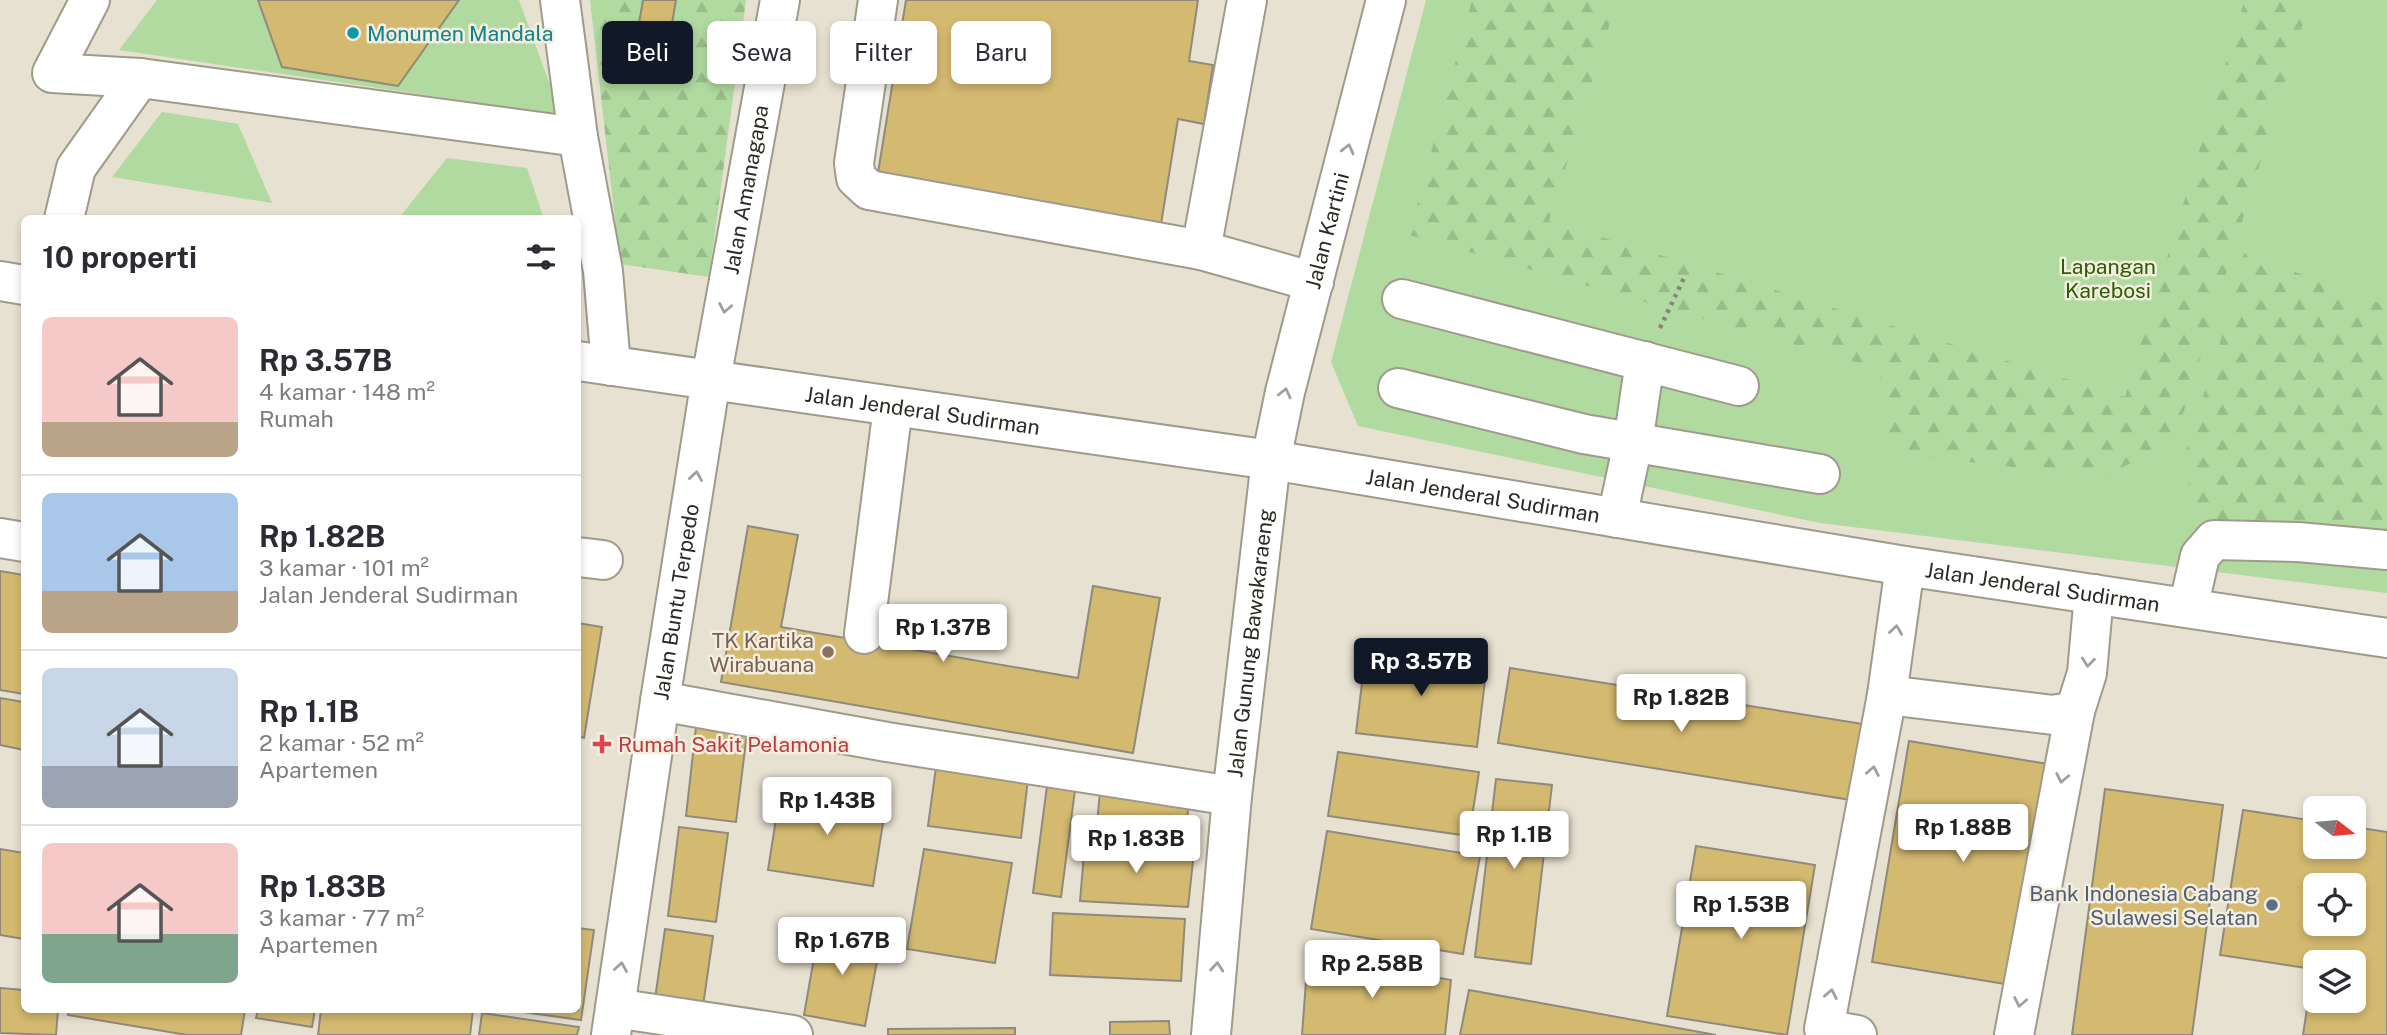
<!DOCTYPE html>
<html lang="id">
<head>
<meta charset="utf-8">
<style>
	:root { --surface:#fff; --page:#f2f2f3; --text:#2b2b33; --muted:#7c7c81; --line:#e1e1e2; --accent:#111827 }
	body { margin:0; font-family:"Public Sans",sans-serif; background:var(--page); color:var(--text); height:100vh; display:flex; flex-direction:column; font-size:26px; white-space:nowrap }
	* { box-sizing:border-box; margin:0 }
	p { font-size:23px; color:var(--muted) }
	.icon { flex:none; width:38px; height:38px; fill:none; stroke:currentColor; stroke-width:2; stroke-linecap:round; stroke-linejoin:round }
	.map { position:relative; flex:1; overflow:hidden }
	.sheet { position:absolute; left:21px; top:215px; width:560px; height:798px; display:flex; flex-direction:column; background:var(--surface); border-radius:10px; box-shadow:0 4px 10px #0003 }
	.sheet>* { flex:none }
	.top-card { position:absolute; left:602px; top:21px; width:665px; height:63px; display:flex; gap:14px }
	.needle { width:46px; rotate:106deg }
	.controls { position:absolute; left:2303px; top:796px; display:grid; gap:14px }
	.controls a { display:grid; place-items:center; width:63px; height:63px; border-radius:10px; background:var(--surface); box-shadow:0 4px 10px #0003; font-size:35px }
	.price { position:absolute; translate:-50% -60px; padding:0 16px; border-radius:7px; background:#fff; color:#222; font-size:23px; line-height:46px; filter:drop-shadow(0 2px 4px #0008) }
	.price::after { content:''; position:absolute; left:50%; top:42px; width:21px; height:16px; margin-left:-10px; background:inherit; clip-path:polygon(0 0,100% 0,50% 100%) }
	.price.selected { background:var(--accent); color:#fff }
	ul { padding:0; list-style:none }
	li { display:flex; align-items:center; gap:21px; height:175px; padding:0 21px }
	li+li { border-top:2px solid var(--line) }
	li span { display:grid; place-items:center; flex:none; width:196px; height:140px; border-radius:10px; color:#555 }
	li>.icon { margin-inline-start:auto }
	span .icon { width:84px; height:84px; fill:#fffc; stroke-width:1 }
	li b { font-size:30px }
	h2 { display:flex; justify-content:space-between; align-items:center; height:84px; padding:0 21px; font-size:30px }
	.pill { padding:0 24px; border-radius:10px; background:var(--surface); box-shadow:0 4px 10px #0003; font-size:24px; line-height:63px }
	.pill.selected { background:var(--accent); color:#fff }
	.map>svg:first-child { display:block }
</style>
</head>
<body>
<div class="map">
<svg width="2387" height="1035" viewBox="0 0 2387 1035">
	<defs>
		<pattern id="forest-firs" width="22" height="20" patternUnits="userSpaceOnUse" patternTransform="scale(1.75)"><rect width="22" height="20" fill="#b0da9f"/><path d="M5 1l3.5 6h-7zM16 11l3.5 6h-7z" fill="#98bb89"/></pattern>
	</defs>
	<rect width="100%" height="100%" fill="#e7e1d1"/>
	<path fill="#b0da9f" d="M157,0H519L561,115L119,50Z
		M1426,0H2387V593L1820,523L1358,426L1331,362Z
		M162,112L238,124L272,203L112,177Z
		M447,158L527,168L544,219H398Z"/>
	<path fill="url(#forest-firs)" d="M590,0H746L709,277L620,264Z
		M1472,0H1617L1549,221L2125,397L2244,2L2239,0H2310L2175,440L2104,477L1887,453L1880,369L1409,235Z
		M2244,253L2387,306L2386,543L2305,520L2256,552L2199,523L2183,462L2233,300Z"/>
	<path fill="#d4b970" stroke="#908a7c" stroke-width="2" fill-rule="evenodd" d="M258,0H459L398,86L282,67Z
		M643,0H676L671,29L639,23Z
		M906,0H1198L1189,61L1213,65L1204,124L1178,119L1161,224L877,179Z
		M748,526L798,535L781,627L1078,678L1093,586L1160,598L1133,753L721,682Z
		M0,571L24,575V694L0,690Z
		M578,623L602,627L584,738L578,736Z
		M1366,649L1487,664L1477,747L1356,733Z
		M1510,668L1863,724L1851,800L1498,743Z
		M0,698L24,702V750L0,745Z
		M696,727L747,733L736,822L686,816Z
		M1909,741L2054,765L2017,986L1872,962Z
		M1338,752L1479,772L1469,836L1328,816Z
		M936,767L1028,779L1021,838L928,826Z
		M1496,779L1552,785L1531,964L1475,957Z
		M1047,786L1075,790L1061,897L1033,893Z
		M781,787L886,804L873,886L768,870Z
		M2105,789L2223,805L2192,1035H2072Z
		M1100,791L1189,798L1185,844L1096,836Z
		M2243,810L2315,821V847H2354V827L2387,832V1035H2303L2313,969L2220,955ZM2315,886H2354V924H2315ZM2315,962H2354V1001H2315Z
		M679,827L728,833L716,922L668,916Z
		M1327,831L1480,856L1463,954L1311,929Z
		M1085,842L1194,852L1188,907L1080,901Z
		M1696,846L1815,865L1787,1035L1667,1016Z
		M0,849L24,853V939L0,935Z
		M924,849L1012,863L995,963L907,949Z
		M1053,913L1185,919L1181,981L1050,975Z
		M578,928L594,930L581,1020L508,1010H578Z
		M665,929L713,936L701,1020L653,1013Z
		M819,929L881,940L865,1026L804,1015Z
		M1308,954L1451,980L1445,1035H1302Z
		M0,988L24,990V1010H58L56,1035L0,1033Z
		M1469,990L1716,1035H1460Z
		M69,1010H245L241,1035H187L68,1015Z
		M258,1010H315L312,1027L256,1018Z
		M321,1010H473L470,1035H318Z
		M482,1013L579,1027L577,1035H479Z
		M1169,1021L1170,1035H1110V1022Z
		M1015,1028V1035H888V1029Z"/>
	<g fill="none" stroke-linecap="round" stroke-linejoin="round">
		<defs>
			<g id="minor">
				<path d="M90,0L52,73L140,78"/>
				<path d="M560,0L578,137"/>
				<path d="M878,0L854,163L856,178L869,190L1201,250"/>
				<path d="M1247,0L1201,250L1314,282"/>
				<path d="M64,219L76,168L140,78L578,137L603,271L611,366"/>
				<path d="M1402,299L1739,386"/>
				<path d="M1398,388L1584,434L1820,474"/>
				<path id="s1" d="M1271,460L1285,392L1386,0"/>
				<path d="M1617,518L1633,443L1645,361"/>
				<path d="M0,538L24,542"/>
				<path d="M578,557L603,560"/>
				<path d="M2188,608L2200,556L2214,540L2298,542L2387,550"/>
				<path d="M864,634L893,407"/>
				<path d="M1887,695L2053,715L2075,711L2087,673L2094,594"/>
				<path d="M660,701L887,742L1232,796"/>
				<path d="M615,1008L793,1035"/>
				<path id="s2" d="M611,1035L660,701L711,379L780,0"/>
				<path d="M1857,1035L1824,1029L1887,695L1905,566"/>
				<path d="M2014,1035L2075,711"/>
			</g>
			<g id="major">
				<path d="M0,281L24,285"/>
				<path id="s3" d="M578,361L1271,460L1905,566L2387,638"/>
				<path id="s4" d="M1211,1035L1232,796L1271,460"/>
			</g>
		</defs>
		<use href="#minor" stroke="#9f9a8b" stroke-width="42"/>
		<use href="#major" stroke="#9f9a8b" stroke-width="42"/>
		<path stroke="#888479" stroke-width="4.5" stroke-dasharray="3.5 5" stroke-linecap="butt" d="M1660,328L1684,278"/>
		<use href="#minor" stroke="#fff" stroke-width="38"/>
		<use href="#major" stroke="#fff" stroke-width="38"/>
	</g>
	<defs><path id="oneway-chevron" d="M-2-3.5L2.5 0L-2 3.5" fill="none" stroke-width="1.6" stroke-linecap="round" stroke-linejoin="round" transform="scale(1.75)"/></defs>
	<g stroke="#a09f9c">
		<use href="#oneway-chevron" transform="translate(1348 149) rotate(-76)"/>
		<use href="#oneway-chevron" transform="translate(725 308) rotate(101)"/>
		<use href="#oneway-chevron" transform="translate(1285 393) rotate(-77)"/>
		<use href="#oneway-chevron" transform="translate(696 476) rotate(-81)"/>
		<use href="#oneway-chevron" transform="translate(1896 630) rotate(-82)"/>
		<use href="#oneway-chevron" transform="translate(2088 662) rotate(96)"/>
		<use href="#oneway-chevron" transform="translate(1873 771) rotate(-79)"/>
		<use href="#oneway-chevron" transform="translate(2062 778) rotate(101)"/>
		<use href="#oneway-chevron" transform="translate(621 967) rotate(-81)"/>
		<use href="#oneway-chevron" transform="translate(1217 967) rotate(-85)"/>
		<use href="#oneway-chevron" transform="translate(1831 994) rotate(-79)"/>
		<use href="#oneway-chevron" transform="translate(2020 1002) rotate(101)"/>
	</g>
	<circle fill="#0f9aa8" stroke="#f4eede" stroke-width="2.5" cx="353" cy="33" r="7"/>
	<circle fill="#8d6e63" stroke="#f4eede" stroke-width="2.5" cx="828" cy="652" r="7"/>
	<path fill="#e0444e" stroke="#f4eede" stroke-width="2.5" d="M598.5 733.5h7v7h7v7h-7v7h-7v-7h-7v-7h7z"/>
	<circle fill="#5c6f8a" stroke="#f4eede" stroke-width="2.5" cx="2272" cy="905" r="7"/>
	<g text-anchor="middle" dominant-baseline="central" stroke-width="5" stroke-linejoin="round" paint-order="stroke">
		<g font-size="21" fill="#0d838f" stroke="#f4eede" text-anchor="start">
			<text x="367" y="33">Monumen Mandala</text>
		</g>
		<g font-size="21" fill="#2b2923" stroke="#f4eede">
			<text stroke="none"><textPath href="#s2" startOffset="856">Jalan Amanagapa</textPath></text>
			<text stroke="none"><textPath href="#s1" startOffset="236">Jalan Kartini</textPath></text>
			<text stroke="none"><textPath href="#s3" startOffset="348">Jalan Jenderal Sudirman</textPath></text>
			<text stroke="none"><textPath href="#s3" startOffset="915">Jalan Jenderal Sudirman</textPath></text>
			<text stroke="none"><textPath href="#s3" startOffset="1482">Jalan Jenderal Sudirman</textPath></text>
			<text stroke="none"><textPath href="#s2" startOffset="438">Jalan Buntu Terpedo</textPath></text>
			<text stroke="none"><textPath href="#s4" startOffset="394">Jalan Gunung Bawakaraeng</textPath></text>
		</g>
		<g font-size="21" fill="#2a5e03" stroke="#f4eede">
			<text x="2108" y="266">Lapangan<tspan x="2108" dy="24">Karebosi</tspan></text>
		</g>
		<g font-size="21" fill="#785e54" stroke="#f4eede" text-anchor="end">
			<text x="814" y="640">TK Kartika<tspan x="814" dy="24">Wirabuana</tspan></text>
		</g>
		<g font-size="21" fill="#be3a42" stroke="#f4eede" text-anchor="start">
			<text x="618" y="744">Rumah Sakit Pelamonia</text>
		</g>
		<g font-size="21" fill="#4e5e75" stroke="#f4eede" text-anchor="end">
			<text x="2258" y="893">Bank Indonesia Cabang<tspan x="2258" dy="24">Sulawesi Selatan</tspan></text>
		</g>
	</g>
</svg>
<div class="controls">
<a><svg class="needle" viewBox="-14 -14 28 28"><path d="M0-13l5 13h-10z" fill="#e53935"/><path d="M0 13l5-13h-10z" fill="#7c7c81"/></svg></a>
<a><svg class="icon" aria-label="locate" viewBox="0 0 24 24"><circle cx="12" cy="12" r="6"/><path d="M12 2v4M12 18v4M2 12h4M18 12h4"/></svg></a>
<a><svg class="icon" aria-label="layers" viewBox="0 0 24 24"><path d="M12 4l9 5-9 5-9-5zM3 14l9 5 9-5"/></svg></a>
</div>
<b class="price" style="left:943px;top:664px">Rp 1.37B</b>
<b class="price selected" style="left:1421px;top:698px">Rp 3.57B</b>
<b class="price" style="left:1681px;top:734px">Rp 1.82B</b>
<b class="price" style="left:827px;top:837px">Rp 1.43B</b>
<b class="price" style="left:1963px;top:864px">Rp 1.88B</b>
<b class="price" style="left:1514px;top:871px">Rp 1.1B</b>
<b class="price" style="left:1136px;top:875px">Rp 1.83B</b>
<b class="price" style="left:1741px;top:941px">Rp 1.53B</b>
<b class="price" style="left:842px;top:977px">Rp 1.67B</b>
<b class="price" style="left:1372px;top:1000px">Rp 2.58B</b>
<div class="top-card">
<a class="pill selected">Beli</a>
<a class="pill">Sewa</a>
<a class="pill">Filter</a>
<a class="pill">Baru</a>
</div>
<section class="sheet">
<h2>10 properti<svg class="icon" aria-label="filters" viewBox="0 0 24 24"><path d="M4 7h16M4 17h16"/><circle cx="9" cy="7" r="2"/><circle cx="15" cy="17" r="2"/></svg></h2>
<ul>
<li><span style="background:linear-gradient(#f6c9c9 75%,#b9a48a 0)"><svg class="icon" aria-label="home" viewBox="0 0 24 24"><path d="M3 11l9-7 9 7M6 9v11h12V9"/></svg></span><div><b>Rp 3.57B</b><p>4 kamar · 148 m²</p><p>Rumah</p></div></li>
<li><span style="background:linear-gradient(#a9c7e8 70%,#b9a48a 0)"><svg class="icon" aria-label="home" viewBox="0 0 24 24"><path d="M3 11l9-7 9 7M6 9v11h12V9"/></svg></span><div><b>Rp 1.82B</b><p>3 kamar · 101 m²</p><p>Jalan Jenderal Sudirman</p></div></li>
<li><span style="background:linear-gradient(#c9d6e8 70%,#9aa5b1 0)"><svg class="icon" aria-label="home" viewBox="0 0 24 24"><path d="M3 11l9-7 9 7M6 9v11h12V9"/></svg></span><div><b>Rp 1.1B</b><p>2 kamar · 52 m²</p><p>Apartemen</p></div></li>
<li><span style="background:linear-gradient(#f6c9c9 65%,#7fa58c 0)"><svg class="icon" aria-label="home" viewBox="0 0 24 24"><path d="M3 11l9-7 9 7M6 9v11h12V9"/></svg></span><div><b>Rp 1.83B</b><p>3 kamar · 77 m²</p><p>Apartemen</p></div></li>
</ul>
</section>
</div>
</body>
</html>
